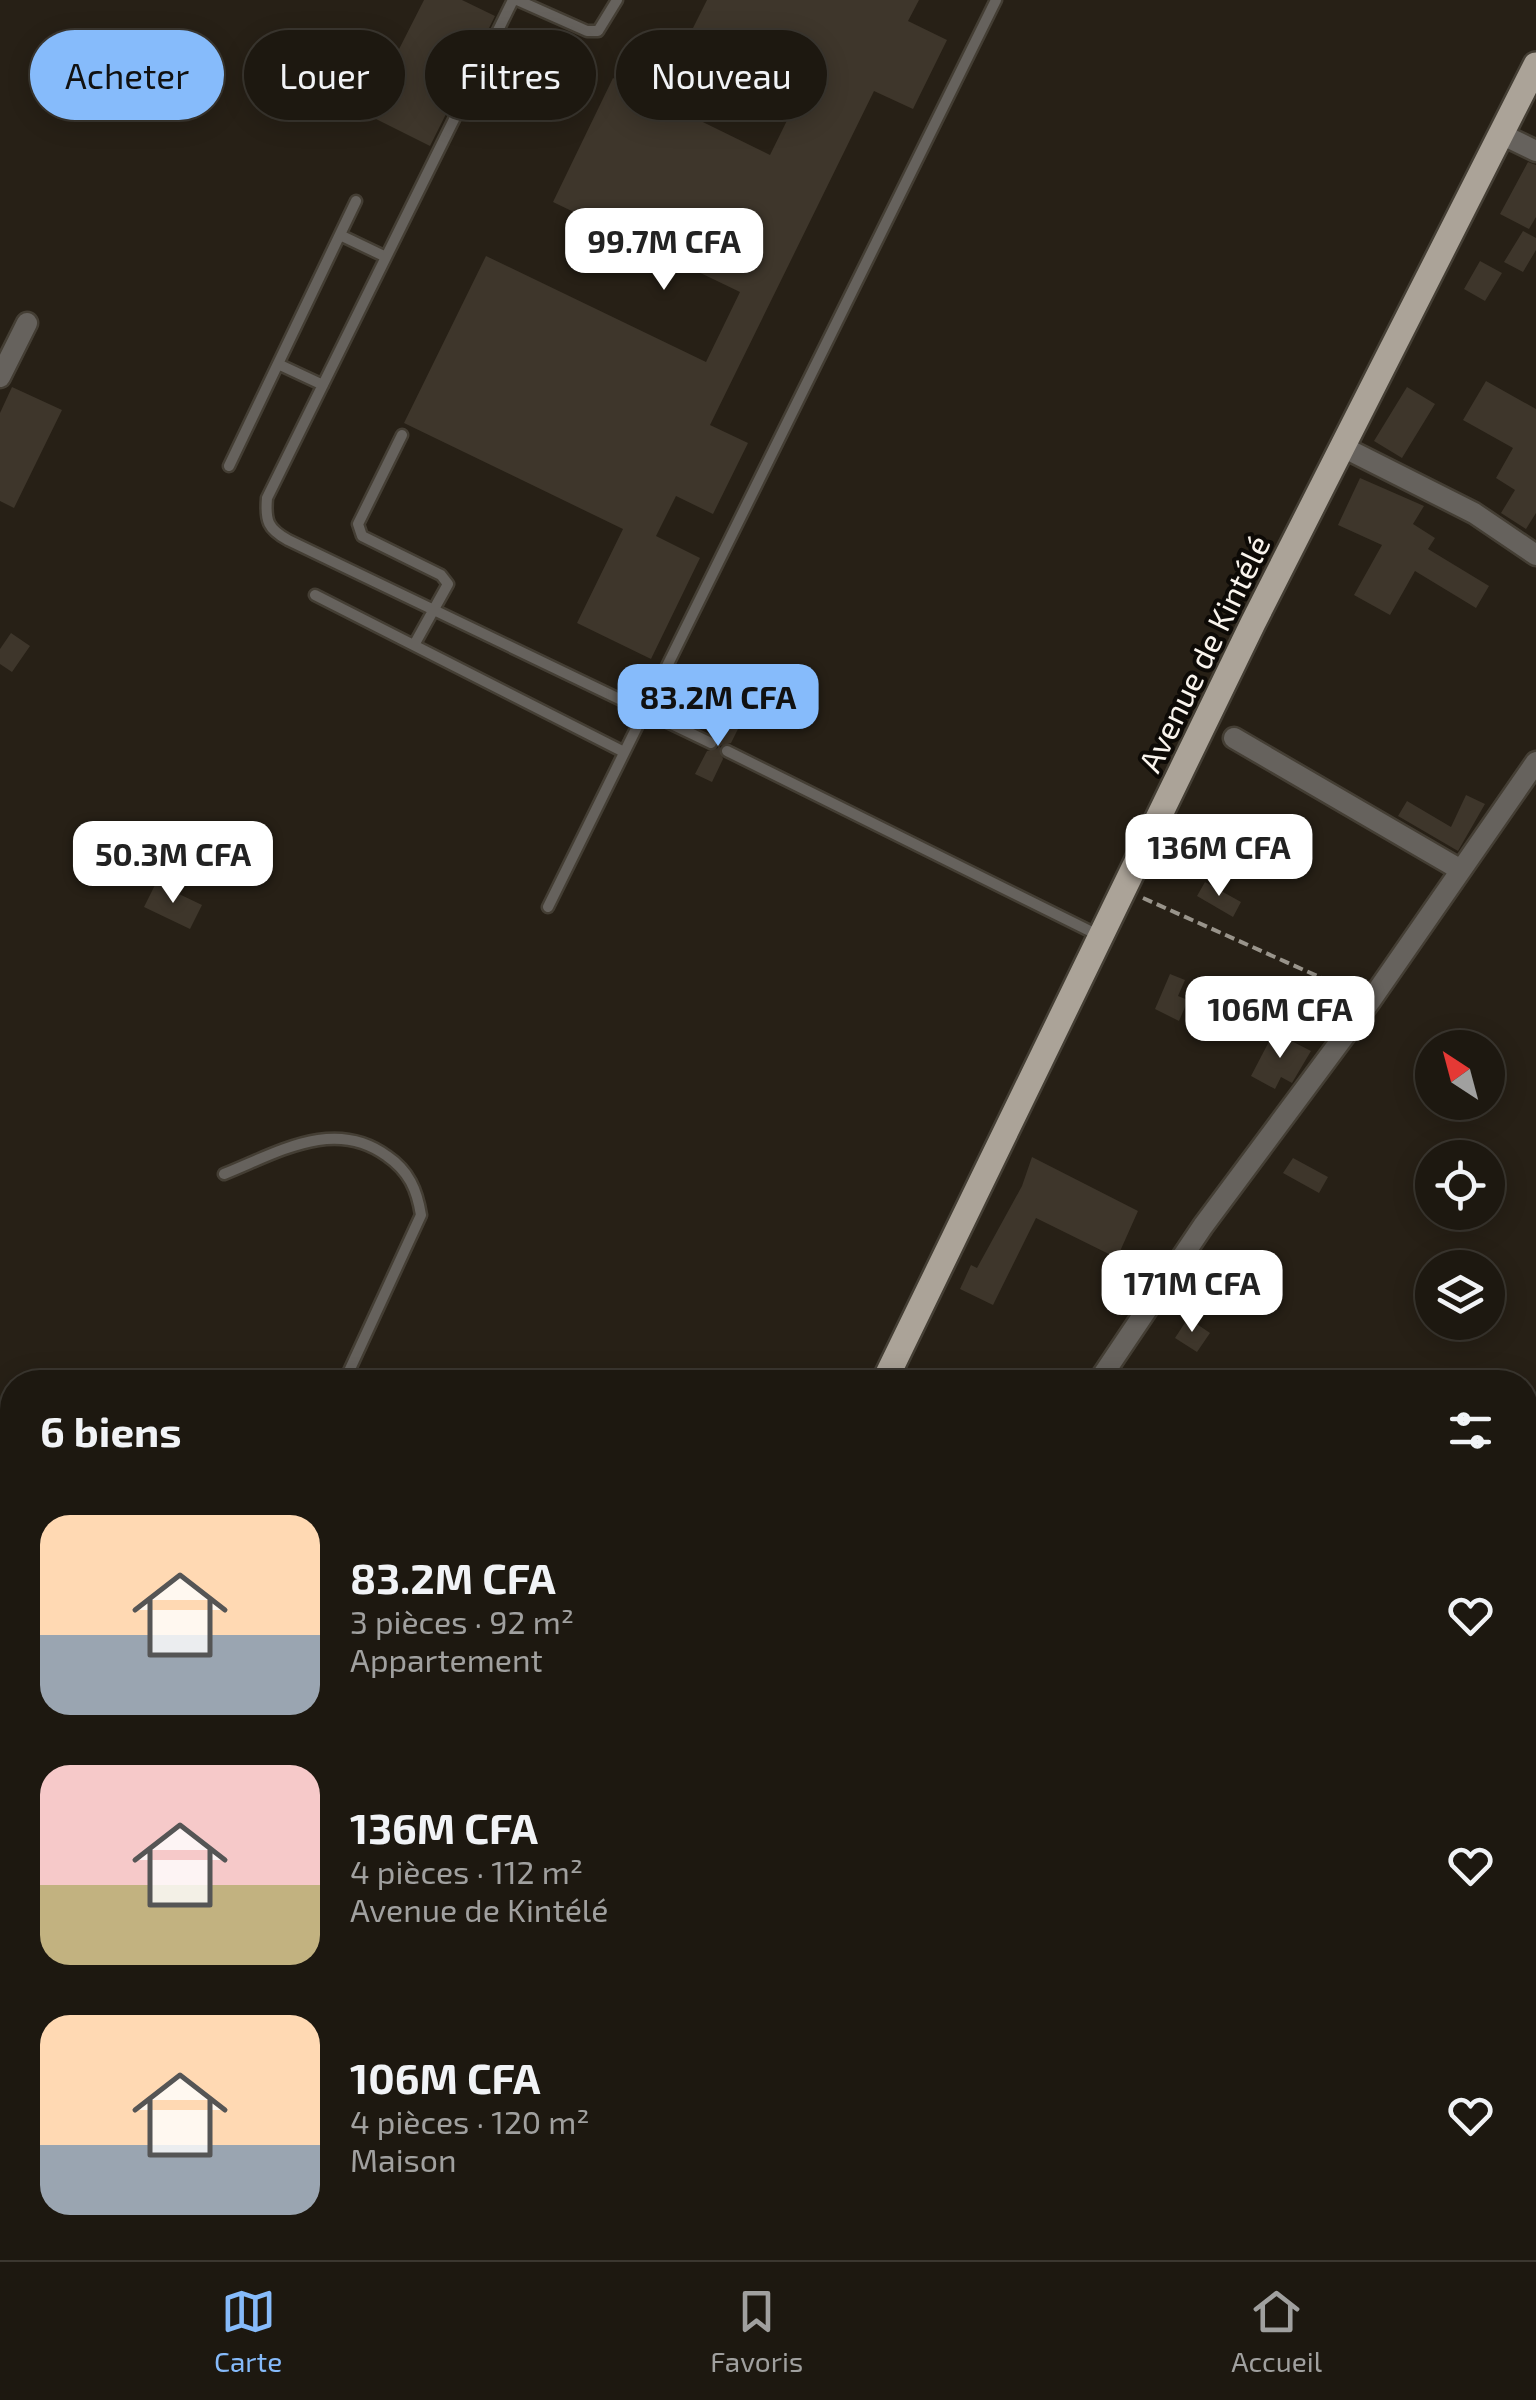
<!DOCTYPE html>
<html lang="fr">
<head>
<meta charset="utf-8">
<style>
	:root { --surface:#1d1810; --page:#252119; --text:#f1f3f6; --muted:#a0a09f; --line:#3b3730; --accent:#86bbfb }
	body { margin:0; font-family:"Exo 2",sans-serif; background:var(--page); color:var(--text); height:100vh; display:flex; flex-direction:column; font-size:38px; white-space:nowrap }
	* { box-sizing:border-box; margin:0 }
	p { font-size:32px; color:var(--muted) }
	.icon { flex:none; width:55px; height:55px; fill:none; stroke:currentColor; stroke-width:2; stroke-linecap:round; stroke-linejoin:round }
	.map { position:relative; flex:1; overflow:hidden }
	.panel { position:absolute; left:0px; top:1370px; width:1538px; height:890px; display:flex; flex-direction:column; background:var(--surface); border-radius:40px 40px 0 0; box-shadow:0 5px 25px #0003,0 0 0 2px var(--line) }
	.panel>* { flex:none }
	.banner { position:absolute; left:30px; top:30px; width:1000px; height:90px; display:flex; gap:20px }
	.needle { width:65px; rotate:324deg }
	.fabs { position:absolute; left:1415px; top:1030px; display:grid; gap:20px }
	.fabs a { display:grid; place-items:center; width:90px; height:90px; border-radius:50%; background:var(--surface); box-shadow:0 5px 25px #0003,0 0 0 2px var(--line); font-size:50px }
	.price { position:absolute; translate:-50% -85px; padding:0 22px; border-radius:20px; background:#fff; color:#222; font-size:32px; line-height:65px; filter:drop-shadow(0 2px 5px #0008) }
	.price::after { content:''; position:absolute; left:50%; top:60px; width:30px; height:22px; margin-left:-15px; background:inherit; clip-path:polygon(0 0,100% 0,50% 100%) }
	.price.active { background:var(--accent); color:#111 }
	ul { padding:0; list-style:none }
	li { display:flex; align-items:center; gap:30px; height:250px; padding:0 40px }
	li span { display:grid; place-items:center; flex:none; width:280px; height:200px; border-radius:30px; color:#555 }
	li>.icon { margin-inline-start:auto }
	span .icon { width:120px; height:120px; fill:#fffc; stroke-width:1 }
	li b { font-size:42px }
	h2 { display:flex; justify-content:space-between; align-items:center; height:120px; padding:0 40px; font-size:42px }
	.pill { padding:0 35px; border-radius:45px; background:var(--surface); box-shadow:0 5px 25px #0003,0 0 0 2px var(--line); font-size:35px; line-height:90px }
	.pill.active { background:var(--accent); color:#111 }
	.tabs { display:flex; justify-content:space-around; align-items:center; height:140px; border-top:2px solid var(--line); background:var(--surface); font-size:28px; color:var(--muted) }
	.tabs a { display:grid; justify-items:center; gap:5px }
	.tabs .active { color:var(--accent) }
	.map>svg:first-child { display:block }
</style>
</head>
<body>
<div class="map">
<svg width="1536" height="2260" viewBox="0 0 1536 2260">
	<rect width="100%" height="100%" fill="#272016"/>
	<path fill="#3e362b" d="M424,0H462L495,16L430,146L366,114Z
		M707,0H919L908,21L947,40L913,109L874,91L710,425L748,443L713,514L676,496L656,536L700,558L651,659L577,623L623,529L404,423L486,256L706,362L740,292L553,202L613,78L770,155L803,88L690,34Z
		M1528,162L1536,165V217L1529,229L1500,214Z
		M1523,231L1536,238V250L1523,272L1504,262Z
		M1480,261L1502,273L1485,301L1464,289Z
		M1486,381L1536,409V513L1526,529L1501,513L1515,490L1496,478L1513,448L1463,420Z
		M12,387L62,410L14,508L0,501V413Z
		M1407,387L1435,404L1402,458L1374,441Z
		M1360,478L1424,506L1413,524L1435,538L1428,549L1489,586L1476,608L1415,571L1390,615L1354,595L1382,545L1338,525Z
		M11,633L30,646L12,672L0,664V649Z
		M725,715L741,723L731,743L720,746L723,759L712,782L695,774L707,751L718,748L715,735Z
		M1466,795L1485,804L1458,851L1398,816L1407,801L1451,827Z
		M1205,882L1241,902L1233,917L1197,896Z
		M156,883L202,905L190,929L144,907Z
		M1170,974L1185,980L1178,996L1188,1000L1179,1021L1155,1009Z
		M1274,1032L1311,1051L1292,1083L1281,1077L1275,1089L1251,1076Z
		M1032,1157L1138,1211L1117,1258L1036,1218L993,1305L960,1289L971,1265L977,1268L1022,1186Z
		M1293,1158L1328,1177L1319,1193L1283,1173Z
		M1188,1318L1210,1333L1197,1352L1175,1338Z"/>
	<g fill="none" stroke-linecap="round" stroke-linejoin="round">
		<defs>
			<path id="service" d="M513,0L267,498C265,521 268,529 288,540L711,743
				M517,0L587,31H598L617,0
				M340,235L386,257
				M278,364L323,385
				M402,435L358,524L362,536L441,575L448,584L414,645
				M229,466L356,201
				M315,595L624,752
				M727,751L1098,935
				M548,907L996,0
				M224,1174C277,1153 334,1117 387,1156C409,1171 417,1190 421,1215L344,1382
				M0,2002L12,2007
				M188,2248L192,2260"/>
			<path id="minor" d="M1501,134L1536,151
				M0,377L27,323
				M1343,447L1474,513L1536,555
				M1234,738L1459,869
				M1098,1382L1203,1226L1371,1000L1536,762
				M1525,1783L1536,1791
				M1525,2180L1536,2165
				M859,2248L878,2260
				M1083,2248L1091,2255
				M1479,2260L1485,2248"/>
			<path id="primary" d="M884,1382L1253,623L1536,65
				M453,2260L460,2248"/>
		</defs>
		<use href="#service" stroke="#443e34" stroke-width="15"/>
		<use href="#minor" stroke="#443e34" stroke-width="25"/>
		<use href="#primary" stroke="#443e34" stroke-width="30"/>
		<path stroke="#99948b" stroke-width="4" stroke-dasharray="10 5" stroke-linecap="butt" d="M1143,898L1353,992"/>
		<use href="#service" stroke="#66625d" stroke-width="10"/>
		<use href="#minor" stroke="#66625d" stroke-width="20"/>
		<use href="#primary" stroke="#aba398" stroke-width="25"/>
	</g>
	<g text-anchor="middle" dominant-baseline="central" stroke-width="8" stroke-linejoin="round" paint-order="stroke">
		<g font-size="32" fill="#f9f4ed" stroke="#0d0a06">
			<text transform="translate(1203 653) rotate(-64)">Avenue de Kintélé</text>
		</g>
	</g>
</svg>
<div class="fabs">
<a><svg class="needle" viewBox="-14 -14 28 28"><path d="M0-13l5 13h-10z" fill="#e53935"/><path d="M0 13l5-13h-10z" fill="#a0a09f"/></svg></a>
<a><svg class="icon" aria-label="locate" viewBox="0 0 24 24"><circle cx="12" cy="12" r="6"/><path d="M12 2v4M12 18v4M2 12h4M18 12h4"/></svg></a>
<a><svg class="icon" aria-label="layers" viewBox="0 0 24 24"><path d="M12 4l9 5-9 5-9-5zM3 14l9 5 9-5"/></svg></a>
</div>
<b class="price" style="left:664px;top:293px">99.7M CFA</b>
<b class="price active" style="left:718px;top:749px">83.2M CFA</b>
<b class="price" style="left:1219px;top:899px">136M CFA</b>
<b class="price" style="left:173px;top:906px">50.3M CFA</b>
<b class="price" style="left:1280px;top:1061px">106M CFA</b>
<b class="price" style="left:1192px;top:1335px">171M CFA</b>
<div class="banner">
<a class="pill active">Acheter</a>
<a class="pill">Louer</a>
<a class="pill">Filtres</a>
<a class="pill">Nouveau</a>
</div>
<section class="panel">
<h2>6 biens<svg class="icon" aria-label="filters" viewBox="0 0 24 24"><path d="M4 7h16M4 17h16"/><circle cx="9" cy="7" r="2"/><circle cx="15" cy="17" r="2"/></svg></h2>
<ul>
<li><span style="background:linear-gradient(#ffd9b3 60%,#9aa5b1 0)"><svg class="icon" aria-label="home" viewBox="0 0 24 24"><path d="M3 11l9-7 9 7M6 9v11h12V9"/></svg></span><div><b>83.2M CFA</b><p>3 pièces · 92 m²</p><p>Appartement</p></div><svg class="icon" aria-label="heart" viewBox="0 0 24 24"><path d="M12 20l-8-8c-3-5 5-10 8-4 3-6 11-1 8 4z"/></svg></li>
<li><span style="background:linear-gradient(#f6c9c9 60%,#c2b280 0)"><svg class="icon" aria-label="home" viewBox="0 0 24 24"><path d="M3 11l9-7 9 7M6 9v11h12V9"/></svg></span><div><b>136M CFA</b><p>4 pièces · 112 m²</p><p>Avenue de Kintélé</p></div><svg class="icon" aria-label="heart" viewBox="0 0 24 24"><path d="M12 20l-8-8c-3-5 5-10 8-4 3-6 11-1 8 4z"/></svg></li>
<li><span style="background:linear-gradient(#ffd9b3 65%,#9aa5b1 0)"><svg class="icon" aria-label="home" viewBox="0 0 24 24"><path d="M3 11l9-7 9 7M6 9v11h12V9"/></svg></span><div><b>106M CFA</b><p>4 pièces · 120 m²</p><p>Maison</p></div><svg class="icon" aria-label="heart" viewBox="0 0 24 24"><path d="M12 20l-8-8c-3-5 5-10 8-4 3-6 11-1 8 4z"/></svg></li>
</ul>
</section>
</div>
<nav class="tabs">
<a class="active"><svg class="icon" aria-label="map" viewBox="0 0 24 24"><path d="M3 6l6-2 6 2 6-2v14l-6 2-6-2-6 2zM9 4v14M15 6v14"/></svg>Carte</a>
<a><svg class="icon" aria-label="saved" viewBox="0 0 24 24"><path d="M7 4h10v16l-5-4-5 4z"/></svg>Favoris</a>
<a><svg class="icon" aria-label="home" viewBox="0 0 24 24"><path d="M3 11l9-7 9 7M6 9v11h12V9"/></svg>Accueil</a>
</nav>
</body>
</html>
